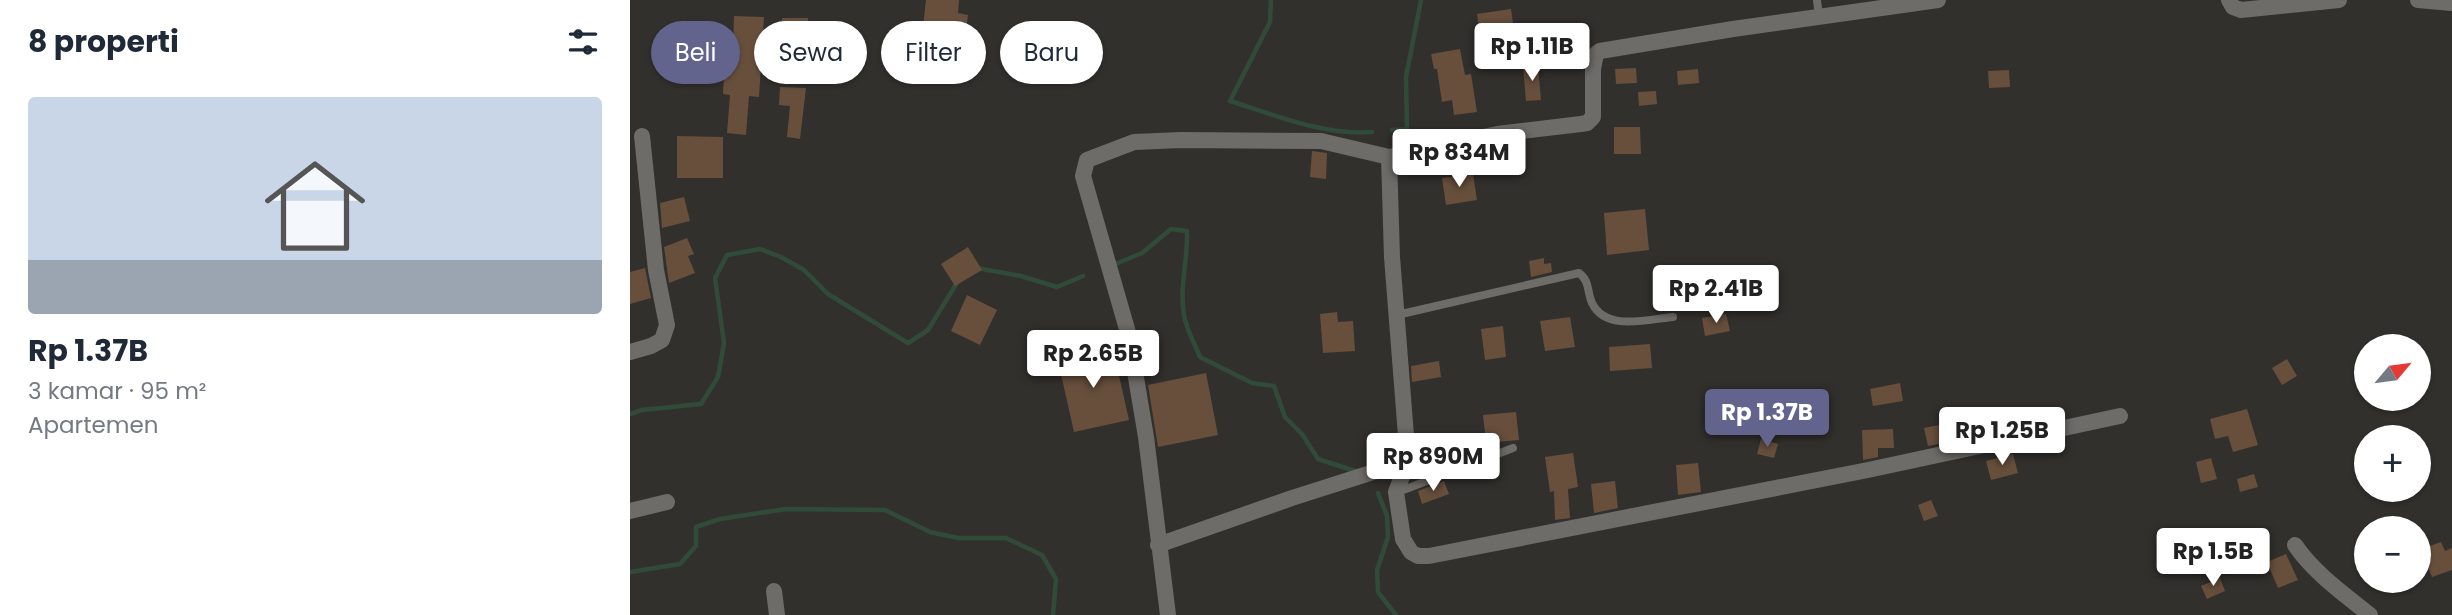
<!DOCTYPE html>
<html lang="id">
<head>
<meta charset="utf-8">
<style>
	:root { --surface:#fff; --page:#f2f2f3; --text:#1f2937; --muted:#747a83; --line:#e0e1e3; --accent:#63648e }
	body { margin:0; font-family:Poppins,sans-serif; background:var(--page); color:var(--text); height:100vh; display:flex; flex-direction:column; font-size:26px; white-space:nowrap }
	* { box-sizing:border-box; margin:0 }
	p { font-size:23px; color:var(--muted) }
	.icon { flex:none; width:38px; height:38px; fill:none; stroke:currentColor; stroke-width:2; stroke-linecap:round; stroke-linejoin:round }
	.map { position:relative; flex:1; overflow:hidden }
	.details { display:flex; flex-direction:column; background:var(--surface); width:630px }
	.details>* { flex:none }
	.top-card { position:absolute; left:21px; top:21px; width:665px; height:63px; display:flex; gap:14px }
	.needle { width:46px; rotate:61deg }
	.controls { position:absolute; left:1724px; top:334px; display:grid; gap:14px }
	.controls a { display:grid; place-items:center; width:77px; height:77px; border-radius:50%; background:var(--surface); box-shadow:0 2px 5px #0004; font-size:35px }
	.price { position:absolute; translate:-50% -60px; padding:0 16px; border-radius:7px; background:#fff; color:#222; font-size:23px; line-height:46px; filter:drop-shadow(0 2px 4px #0008) }
	.price::after { content:''; position:absolute; left:50%; top:42px; width:21px; height:16px; margin-left:-10px; background:inherit; clip-path:polygon(0 0,100% 0,50% 100%) }
	.price.on { background:var(--accent); color:#fff }
	ul { padding:0; list-style:none }
	li { display:grid; align-content:center; gap:14px; height:371px; padding:0 28px }
	li+li { border-top:2px solid var(--line) }
	li span { display:grid; place-items:center; height:217px; border-radius:7px; color:#555 }
	li>.icon { margin-inline-start:auto }
	span .icon { width:126px; height:126px; fill:#fffc; stroke-width:1 }
	li b { font-size:30px }
	h2 { display:flex; justify-content:space-between; align-items:center; height:84px; padding:0 28px; font-size:30px }
	.chip { padding:0 24px; border-radius:32px; background:var(--surface); box-shadow:0 2px 5px #0004; font-size:24px; line-height:63px }
	.chip.on { background:var(--accent); color:#fff }
	main { display:flex; flex:1; min-height:0 }
	.map>svg:first-child { display:block }
</style>
</head>
<body>
<main>
<section class="details">
<h2>8 properti<svg class="icon" aria-label="filters" viewBox="0 0 24 24"><path d="M4 7h16M4 17h16"/><circle cx="9" cy="7" r="2"/><circle cx="15" cy="17" r="2"/></svg></h2>
<ul>
<li><span style="background:linear-gradient(#c9d6e8 75%,#9aa5b1 0)"><svg class="icon" aria-label="home" viewBox="0 0 24 24"><path d="M3 11l9-7 9 7M6 9v11h12V9"/></svg></span><div><b>Rp 1.37B</b><p>3 kamar · 95 m²</p><p>Apartemen</p></div></li>
</ul>
</section>
<div class="map">
<svg width="1822" height="615" viewBox="0 0 1822 615">
	<rect width="100%" height="100%" fill="#31302d"/>
	<g fill="none" stroke-linecap="round" stroke-linejoin="round">
		<path stroke="#314b39" stroke-width="4.5" d="M641,0L640,22L600,101C645,115 695,136 742,132
			M762,130L777,129L776,77L791,0
			M483,265L512,253L541,229L557,231C558,260 549,287 554,315C556,329 565,344 570,357L622,383L644,386L655,417L672,434L688,459L728,472
			M347,268L391,276L427,287L453,276
			M0,414L12,410L71,404L88,377L94,343L85,278L97,255L130,249L151,257L174,270L198,294L278,343L298,330L328,281
			M748,493L757,516L758,537L747,570L748,592L766,615
			M0,572L50,564L66,546V527L90,519L156,509L255,510L300,532L328,538H376L412,555L426,579L423,615"/>
	</g>
	<path fill="#674f3c" d="M296,0H329L328,13L338,15L334,49L291,44Z
		M881,9L885,37L851,42L847,14Z
		M104,16L134,17L129,97L119,96L116,135L97,133L100,95L93,94L94,76L96,47H103Z
		M152,18H178L177,51L151,41Z
		M938,36L941,60L918,64L914,40Z
		M830,49L835,75L841,74L847,112L824,115L822,100L812,102L807,69H804L801,54Z
		M908,65L911,100L896,101L893,66Z
		M1006,68L1007,83L986,84L985,69Z
		M1068,69L1069,83L1048,85L1047,71Z
		M1379,70L1380,87L1359,88L1358,71Z
		M150,87L176,88L170,139L157,137L160,106L149,105Z
		M1026,91L1027,104L1009,106L1008,92Z
		M984,127H1010L1011,154H984Z
		M47,136L93,137V178H47Z
		M682,151L697,153L696,179L680,177Z
		M843,174L847,200L816,205L812,178Z
		M54,197L60,221L32,228L30,203Z
		M1015,209L1019,250L977,255L974,213Z
		M57,238L64,254L58,256L65,273L39,283L34,247Z
		M338,247L352,270L325,286L311,264Z
		M914,258V264L921,263L922,272L901,277L899,261Z
		M15,268L21,298L0,304V272Z
		M337,295L367,310L350,345L321,331Z
		M707,312L708,322L723,321L725,351L693,353L690,314Z
		M1096,314L1100,331L1075,336L1072,318Z
		M940,317L945,347L915,351L910,321Z
		M873,326L876,357L855,360L851,329Z
		M1020,344L1022,368L980,371L979,347Z
		M483,349L499,420L444,432L428,361Z
		M1657,359L1667,376L1652,385L1642,368Z
		M809,361L811,377L782,382L781,366Z
		M576,373L588,435L528,447L518,385Z
		M1270,383L1273,401L1243,406L1240,389Z
		M1617,409L1628,445L1603,452L1598,436L1585,439L1580,419Z
		M886,412L889,440L856,443L853,415Z
		M1319,423L1323,441L1298,446L1294,428Z
		M1263,429L1264,448H1248V457L1233,460L1232,430Z
		M1131,439L1148,444L1144,458L1127,454Z
		M943,453L948,487L938,489L940,518L925,520L924,491L920,492L915,457Z
		M1383,454L1388,473L1361,480L1356,461Z
		M1581,458L1587,479L1571,483L1566,462Z
		M1068,463L1071,492L1048,495L1046,465Z
		M1624,474L1628,487L1610,492L1607,479Z
		M814,481L819,494L792,504L788,491Z
		M985,481L988,508L964,513L961,484Z
		M1301,500L1308,516L1294,521L1288,505Z
		M1811,542L1815,551L1822,548V570L1802,577L1791,549Z
		M1656,554L1668,580L1648,588L1637,562Z
		M1590,578L1595,591L1577,599L1571,586Z"/>
	<g fill="none" stroke-linecap="round" stroke-linejoin="round">
		<path stroke="#6d6c68" stroke-width="8" d="M1187,0L1189,17
			M767,315L949,273C960,281 957,292 962,303C976,332 1018,319 1043,317
			M768,492L883,448"/>
		<path stroke="#6d6c68" stroke-width="16" d="M1599,0L1603,7L1611,10L1709,0
			M1788,0L1822,3
			M759,157L762,257L778,461L766,492L773,539L781,552L788,556H799L1238,470L1490,416
			M0,352L21,346L32,340L37,325L26,270L12,136
			M0,511L37,502
			M528,545L662,498L778,461
			M1665,545C1684,573 1714,594 1740,615
			M144,591L147,615
			M538,615L516,437L499,336L453,176L457,160L504,142L551,140L691,141L759,157L867,134L951,124L957,123L963,117V69L966,54L970,51L1103,29L1308,0"/>
	</g>
</svg>
<div class="controls">
<a><svg class="needle" viewBox="-14 -14 28 28"><path d="M0-13l5 13h-10z" fill="#e53935"/><path d="M0 13l5-13h-10z" fill="#747a83"/></svg></a>
<a>+</a>
<a>−</a>
</div>
<b class="price" style="left:902px;top:83px">Rp 1.11B</b>
<b class="price" style="left:829px;top:189px">Rp 834M</b>
<b class="price" style="left:1086px;top:325px">Rp 2.41B</b>
<b class="price" style="left:463px;top:390px">Rp 2.65B</b>
<b class="price on" style="left:1137px;top:449px">Rp 1.37B</b>
<b class="price" style="left:1372px;top:467px">Rp 1.25B</b>
<b class="price" style="left:803px;top:493px">Rp 890M</b>
<b class="price" style="left:1583px;top:588px">Rp 1.5B</b>
<div class="top-card">
<a class="chip on">Beli</a>
<a class="chip">Sewa</a>
<a class="chip">Filter</a>
<a class="chip">Baru</a>
</div>
</div>
</main>
</body>
</html>
